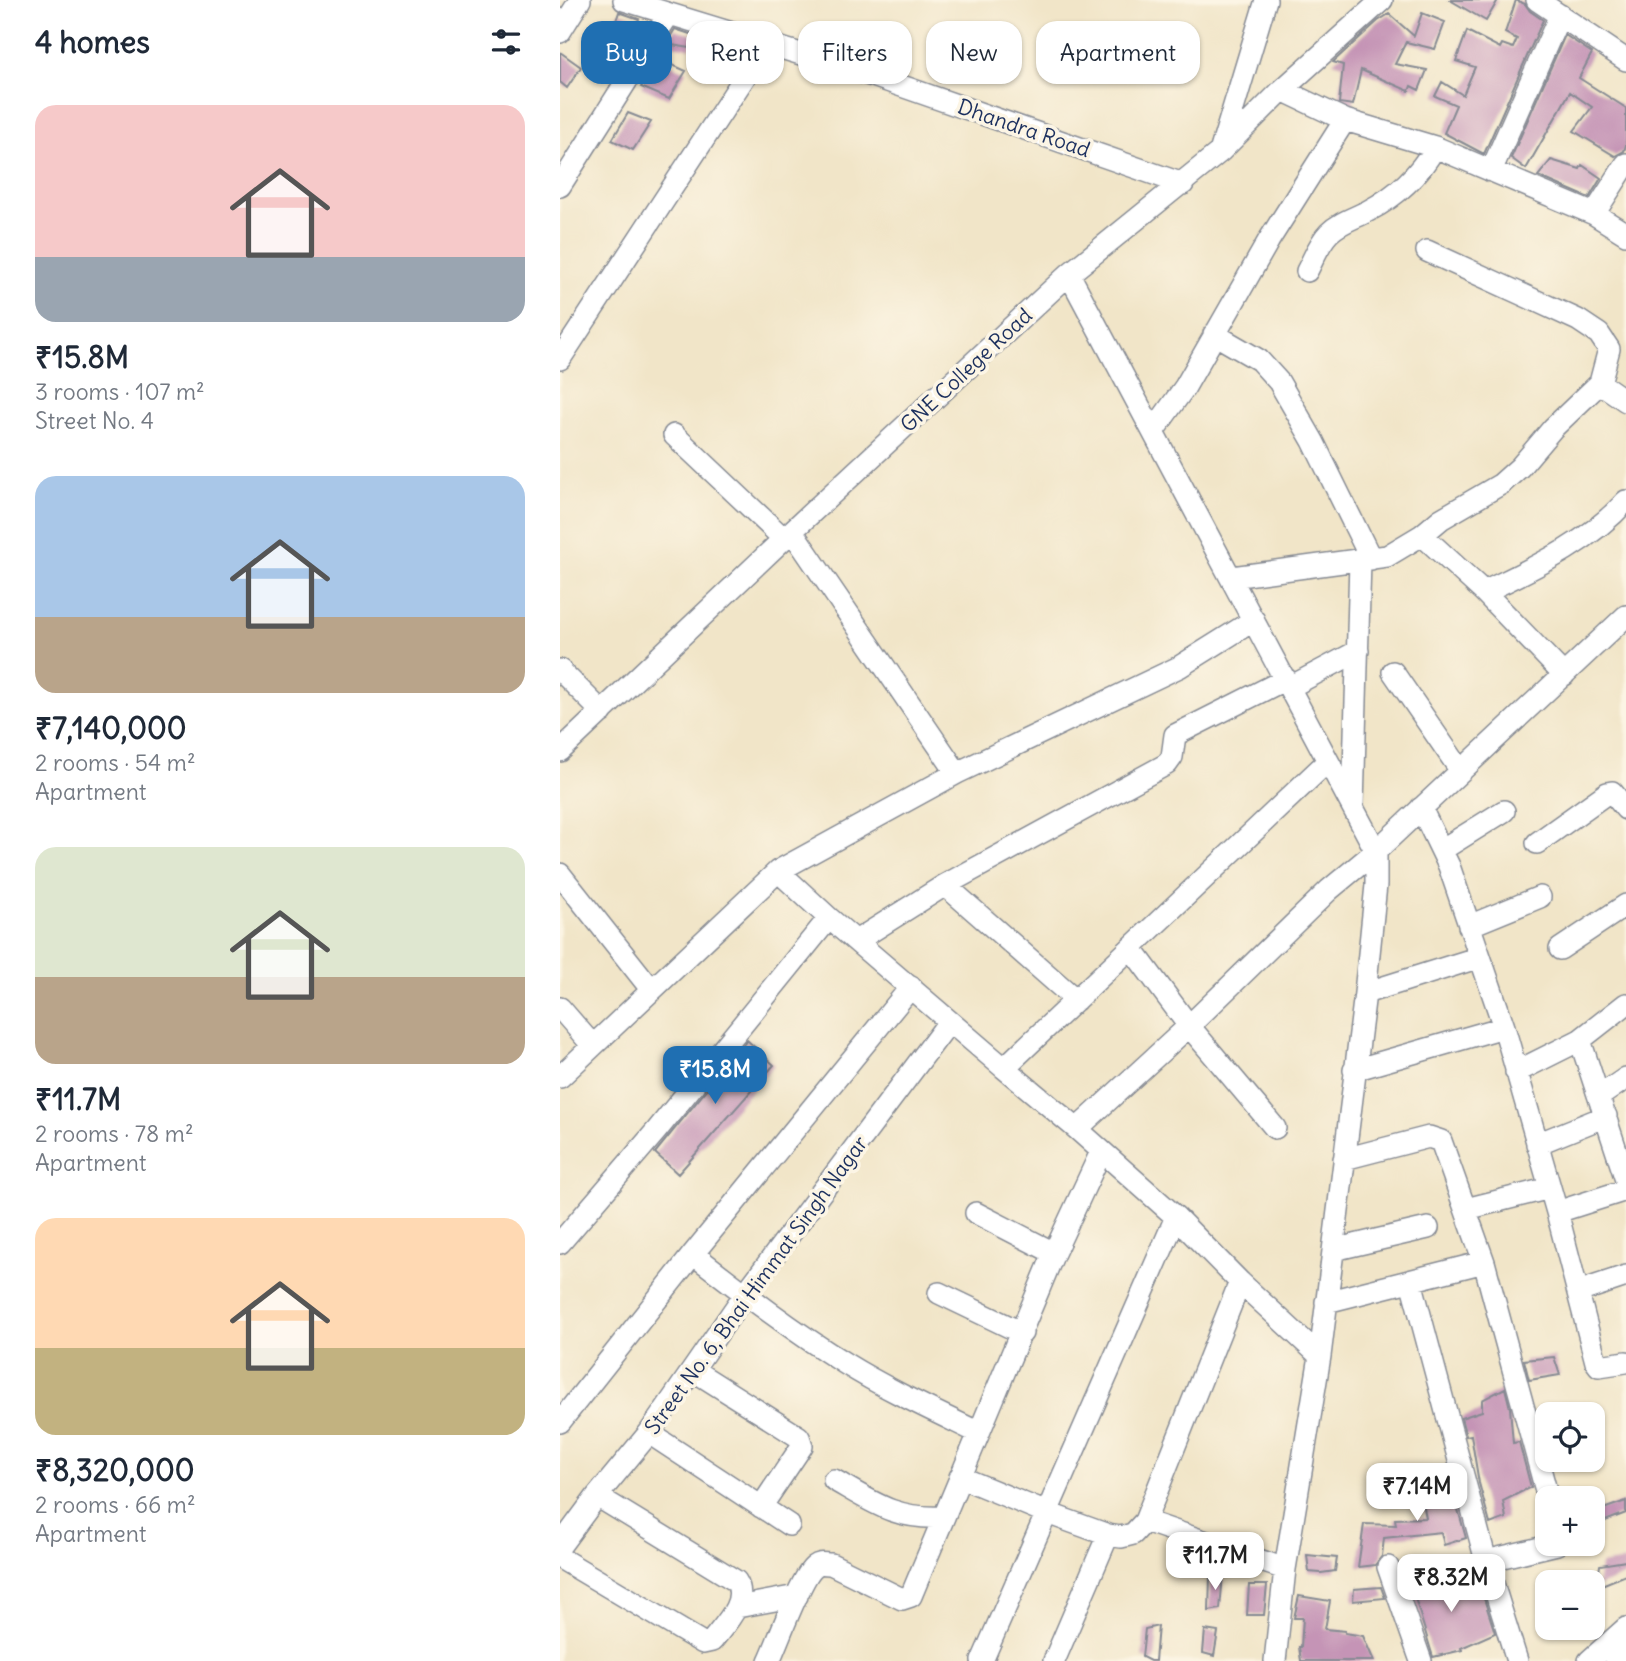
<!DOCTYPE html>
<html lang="en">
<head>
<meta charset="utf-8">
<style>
	:root { --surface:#fff; --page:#f6f6f7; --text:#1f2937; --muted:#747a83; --accent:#1f6fb2 }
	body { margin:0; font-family:Delius,sans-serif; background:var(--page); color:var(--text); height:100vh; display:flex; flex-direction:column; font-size:26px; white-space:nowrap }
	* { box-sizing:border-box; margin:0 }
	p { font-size:23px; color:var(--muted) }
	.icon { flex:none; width:38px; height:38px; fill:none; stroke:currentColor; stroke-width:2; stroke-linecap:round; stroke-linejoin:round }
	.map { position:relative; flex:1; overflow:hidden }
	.drawer { display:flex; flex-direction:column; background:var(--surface); width:560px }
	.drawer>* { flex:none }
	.guide { position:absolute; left:21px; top:21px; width:665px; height:63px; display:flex; gap:14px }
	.fabs { position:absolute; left:975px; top:1402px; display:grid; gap:14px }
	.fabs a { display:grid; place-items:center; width:70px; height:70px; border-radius:14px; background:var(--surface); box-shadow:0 2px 5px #0004; font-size:35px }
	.price { position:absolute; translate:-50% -60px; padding:0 16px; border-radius:14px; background:#fff; color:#222; font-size:23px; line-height:46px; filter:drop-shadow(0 2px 4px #0008) }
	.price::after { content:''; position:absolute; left:50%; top:42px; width:21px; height:16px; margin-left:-10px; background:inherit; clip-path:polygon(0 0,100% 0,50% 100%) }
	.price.current { background:var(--accent); color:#fff }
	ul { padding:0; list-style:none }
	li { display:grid; align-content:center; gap:14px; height:371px; padding:0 35px }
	li span { display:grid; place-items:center; height:217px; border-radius:21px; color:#555 }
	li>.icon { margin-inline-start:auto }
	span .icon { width:126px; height:126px; fill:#fffc; stroke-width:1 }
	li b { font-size:30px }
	h2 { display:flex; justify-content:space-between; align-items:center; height:84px; padding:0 35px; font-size:30px }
	.pill { padding:0 24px; border-radius:21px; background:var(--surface); box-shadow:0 2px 5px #0004; font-size:24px; line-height:63px }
	.pill.current { background:var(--accent); color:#fff }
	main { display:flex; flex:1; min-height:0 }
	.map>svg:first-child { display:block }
</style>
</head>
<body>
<main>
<section class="drawer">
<h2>4 homes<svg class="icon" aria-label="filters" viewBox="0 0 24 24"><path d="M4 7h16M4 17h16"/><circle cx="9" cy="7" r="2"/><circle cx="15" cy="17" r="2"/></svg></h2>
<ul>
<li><span style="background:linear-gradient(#f6c9c9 70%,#9aa5b1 0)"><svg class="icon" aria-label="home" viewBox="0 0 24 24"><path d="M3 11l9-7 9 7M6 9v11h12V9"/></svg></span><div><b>₹15.8M</b><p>3 rooms · 107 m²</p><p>Street No. 4</p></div></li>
<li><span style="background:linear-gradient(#a9c7e8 65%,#b9a48a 0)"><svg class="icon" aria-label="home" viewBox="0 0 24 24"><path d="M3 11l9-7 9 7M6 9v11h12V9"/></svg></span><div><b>₹7,140,000</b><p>2 rooms · 54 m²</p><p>Apartment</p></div></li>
<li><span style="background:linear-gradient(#dfe7d0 60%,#b9a48a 0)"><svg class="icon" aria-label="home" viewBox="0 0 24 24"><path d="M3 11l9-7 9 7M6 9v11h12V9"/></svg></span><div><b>₹11.7M</b><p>2 rooms · 78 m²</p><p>Apartment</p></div></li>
<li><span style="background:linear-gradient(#ffd9b3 60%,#c2b280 0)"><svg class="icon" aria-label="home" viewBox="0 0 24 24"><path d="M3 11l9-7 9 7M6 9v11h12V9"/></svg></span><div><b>₹8,320,000</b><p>2 rooms · 66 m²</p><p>Apartment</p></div></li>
</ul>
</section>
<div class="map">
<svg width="1066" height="1661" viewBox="0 0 1066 1661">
	<rect width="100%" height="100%" fill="#fcf5e5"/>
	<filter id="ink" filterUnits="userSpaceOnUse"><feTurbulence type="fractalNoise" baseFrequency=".0143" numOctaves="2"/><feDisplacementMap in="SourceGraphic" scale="14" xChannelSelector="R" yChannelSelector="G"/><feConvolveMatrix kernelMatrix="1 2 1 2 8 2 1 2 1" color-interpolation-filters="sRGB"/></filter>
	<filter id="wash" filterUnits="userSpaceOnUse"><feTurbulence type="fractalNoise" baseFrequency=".00686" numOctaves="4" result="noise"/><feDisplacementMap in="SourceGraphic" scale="28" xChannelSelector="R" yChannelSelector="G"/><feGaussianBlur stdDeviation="1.57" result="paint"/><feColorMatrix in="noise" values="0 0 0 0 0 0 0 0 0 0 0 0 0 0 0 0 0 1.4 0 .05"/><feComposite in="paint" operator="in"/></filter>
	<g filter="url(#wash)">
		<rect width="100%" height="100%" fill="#f1e5c8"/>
		<g id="blocks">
			<path fill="#c594b6" d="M890,0H938L926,21Z
				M956,0L965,4L970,11L983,20L924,154L884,133L896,105L875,96L882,82L903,95L915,67L896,61L907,31L940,48L942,44L953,48L957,39L945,33Z
				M59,12L79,19L71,37L52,33Z
				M862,13L885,22L875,49L846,42L835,64L867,70L859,90L851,86L849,91L801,70L793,105L779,103L783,65L773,62L818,21L829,14L854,36Z
				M115,29L133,35L130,48L106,44Z
				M1005,35L1032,53L1019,78L1066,108V145L1064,151L1055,156L1014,131L1032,107L1010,92L966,169L951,158Z
				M0,52L21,67L7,88L0,82Z
				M97,58L126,71L109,99L81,87Z
				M68,113L91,122L73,150L52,140Z
				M991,160L1020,169L1022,165L1041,178L1029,198L978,176Z
				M187,1040L214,1065L118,1174L95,1153Z
				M994,1357L1000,1375L969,1380L964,1360Z
				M945,1388L950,1408L953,1443L959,1442L971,1487L943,1501L946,1518L930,1524L919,1483L911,1435L906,1436L901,1418L922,1411V1400Z
				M890,1481L906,1538L884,1545L881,1532L824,1538L822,1556L815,1565L798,1567L804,1524L836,1525L835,1519L866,1518L859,1482Z
				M1066,1501V1513L1032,1526V1513Z
				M747,1555L777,1558L775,1571L761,1573L749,1572Z
				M1066,1561V1575L1037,1587L1040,1565Z
				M881,1571L888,1590L918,1580L935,1633L901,1648L902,1650L873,1657L855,1598H853L848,1583Z
				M663,1574L660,1609L649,1611L650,1575Z
				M689,1585H707L704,1615H687Z
				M821,1587L825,1598L793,1601L794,1589Z
				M739,1596L770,1601L765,1629L785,1631V1633L803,1636L814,1661H741L739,1647H741L743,1618H734Z
				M598,1626L595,1661H590L582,1657L585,1629Z
				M645,1630L658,1632L654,1656L643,1653Z"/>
		</g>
	</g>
	<g filter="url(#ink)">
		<use href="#blocks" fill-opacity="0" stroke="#868a93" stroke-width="2"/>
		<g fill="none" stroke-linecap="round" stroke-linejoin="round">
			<defs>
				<path id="minor" d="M64,0L313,76L623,184
					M977,0L1066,60
					M0,32L20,0
					M785,120L875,147L1034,214L1066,234
					M661,149L706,0
					M931,171L1000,15
					M0,186L109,14
					M1034,214L1066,164
					M747,271C754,258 759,243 769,233C780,222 795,218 808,211C837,196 859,175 875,147
					M509,274L816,851V885L805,993L760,1356L725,1569L715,1661
					M654,334L699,360L719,382L753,441L811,559
					M0,359L207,43
					M1040,383L1066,401
					M594,430L625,387L709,240L785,120L722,90
					M114,435L224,539
					M232,531L397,773
					M862,535L881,519L941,484L960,467L993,428L1040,383L1049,349L1039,334L1018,320L867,251
					M672,577L827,556L862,535L924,592L1004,675
					M924,592C975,567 1027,544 1066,501
					M0,670L42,712
					M833,672L901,771
					M730,687L798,651
					M0,751L232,531L509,274L661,151L722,90L822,0
					M793,806L800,561
					M861,808L889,866L944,1027L997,1212L1036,1362L1039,1366L1066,1362
					M977,843L1047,793L1052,792L1066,809
					M883,849L944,811
					M0,874L91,989
					M385,885L516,1000
					M909,926L980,897
					M296,941L385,885L607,764L612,757L615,735L726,679
					M571,948L629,1026L715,1128
					M1000,949L1066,905
					M805,993L920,957
					M0,1008L33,1046
					M1020,1040L1066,1004
					M444,1068L269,918L218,871L397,773L619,667L694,620
					M794,1070L944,1027
					M956,1072L1020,1040L1066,1180
					M0,1077L218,871
					M1040,1096L1066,1078
					M517,1129L629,1026L769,890L816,851L1066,616
					M977,1144L1046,1116
					M784,1159L869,1137L881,1141L924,1262L988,1498
					M906,1209L990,1188
					M997,1212L1066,1190
					M416,1213L494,1253
					M0,1243L97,1130L269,918
					M773,1250L868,1228
					M133,1254C182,1292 233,1331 286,1364C328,1390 374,1411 419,1433
					M851,1281L926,1561
					M1018,1292L1066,1276
					M379,1293L462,1333
					M766,1302L924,1262
					M760,1356L680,1282L616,1217L517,1129L444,1068L768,761
					M133,1370L239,1437L242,1446L201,1507
					M0,1422L133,1254L351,987
					M89,1433L229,1525
					M400,1477L487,1513L548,1535L561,1537L573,1534L585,1521L725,1569
					M274,1480C314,1503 336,1520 384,1517
					M585,1521L680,1282
					M0,1546L37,1496L89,1433L185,1294L389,1022
					M0,1558L143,1643L152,1641C164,1625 189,1601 176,1581L37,1496
					M828,1567L861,1661
					M177,1607L237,1596
					M209,1661C218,1642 241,1576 255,1566C260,1562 264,1564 271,1564L342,1599L351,1596L494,1253L541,1152
					M422,1661L616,1217
					M494,1661L548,1535
					M957,1661L926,1561L997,1544
					M1029,1661L1066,1628"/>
				<path id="highway" d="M1060,1661L1066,1656"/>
			</defs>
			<use href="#minor" stroke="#868a93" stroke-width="24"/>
			<use href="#highway" stroke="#868a93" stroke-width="33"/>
			<use href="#minor" stroke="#fff" stroke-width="21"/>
			<use href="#highway" stroke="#fff" stroke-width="30"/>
		</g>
	</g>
	<g text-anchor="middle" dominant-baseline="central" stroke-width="7" stroke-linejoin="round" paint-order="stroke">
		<g font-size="21" fill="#1b2f5e" stroke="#fcf5e5">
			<text transform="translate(464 128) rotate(19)">Dhandra Road</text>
			<text transform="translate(406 370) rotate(-43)">GNE College Road</text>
			<text transform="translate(196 1285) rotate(-54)">Street No. 6, Bhai Himmat Singh Nagar</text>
		</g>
	</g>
</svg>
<div class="fabs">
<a><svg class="icon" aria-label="locate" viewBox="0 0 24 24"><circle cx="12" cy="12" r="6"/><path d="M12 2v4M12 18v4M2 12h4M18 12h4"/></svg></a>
<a>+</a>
<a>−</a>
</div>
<b class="price current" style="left:155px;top:1106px">₹15.8M</b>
<b class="price" style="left:857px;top:1523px">₹7.14M</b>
<b class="price" style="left:655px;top:1592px">₹11.7M</b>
<b class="price" style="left:891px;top:1614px">₹8.32M</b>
<div class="guide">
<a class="pill current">Buy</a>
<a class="pill">Rent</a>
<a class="pill">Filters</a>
<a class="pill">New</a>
<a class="pill">Apartment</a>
</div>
</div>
</main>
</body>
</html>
